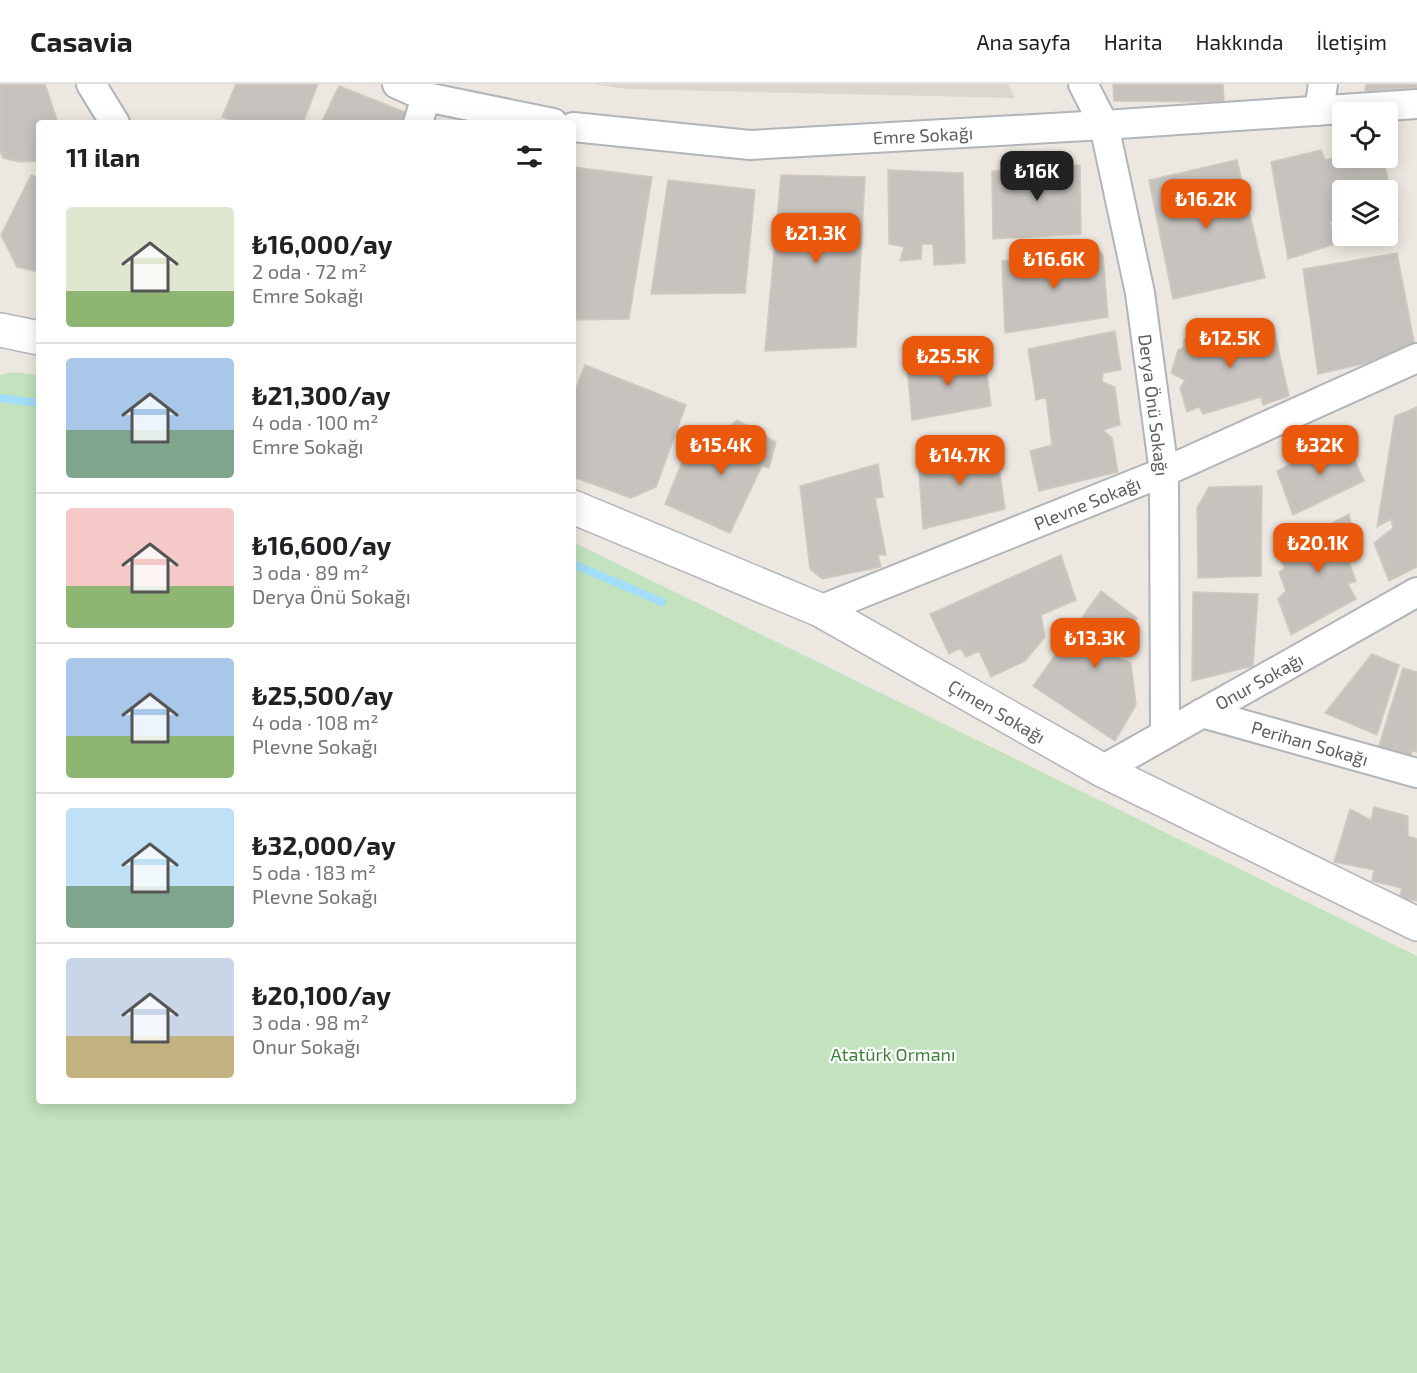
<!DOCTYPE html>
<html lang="tr">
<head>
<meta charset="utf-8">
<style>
	:root { --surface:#fff; --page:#f6f6f6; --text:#202124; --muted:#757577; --line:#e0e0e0; --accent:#ea580c }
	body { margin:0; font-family:"Exo 2",sans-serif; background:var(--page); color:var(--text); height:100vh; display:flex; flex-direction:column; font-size:22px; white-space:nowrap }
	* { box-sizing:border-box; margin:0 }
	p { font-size:20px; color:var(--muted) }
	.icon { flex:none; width:33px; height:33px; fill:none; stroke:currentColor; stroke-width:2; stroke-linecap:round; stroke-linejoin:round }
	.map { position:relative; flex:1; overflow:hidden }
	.drawer { position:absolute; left:36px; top:36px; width:540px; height:984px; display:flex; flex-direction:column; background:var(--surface); border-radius:6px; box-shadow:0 3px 15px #0003 }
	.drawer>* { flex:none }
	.tools { position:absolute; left:1332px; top:18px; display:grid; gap:12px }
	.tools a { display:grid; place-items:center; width:66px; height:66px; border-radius:6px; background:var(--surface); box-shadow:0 3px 15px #0003; font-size:30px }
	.price { position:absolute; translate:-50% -51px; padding:0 14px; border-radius:12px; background:var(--accent); color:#fff; font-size:20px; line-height:39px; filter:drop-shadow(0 2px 3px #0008) }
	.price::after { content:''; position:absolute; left:50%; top:36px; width:18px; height:14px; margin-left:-9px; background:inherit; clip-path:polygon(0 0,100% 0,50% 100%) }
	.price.active { background:#222; color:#fff }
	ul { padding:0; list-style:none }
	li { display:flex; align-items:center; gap:18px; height:150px; padding:0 30px }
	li+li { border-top:2px solid var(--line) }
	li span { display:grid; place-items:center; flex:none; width:168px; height:120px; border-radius:6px; color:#555 }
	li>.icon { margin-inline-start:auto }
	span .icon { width:72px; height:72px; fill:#fffc; stroke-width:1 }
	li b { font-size:26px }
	h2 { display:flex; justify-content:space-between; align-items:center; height:72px; padding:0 30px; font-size:26px }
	header { display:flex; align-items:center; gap:36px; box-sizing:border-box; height:84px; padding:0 30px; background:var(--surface); border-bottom:2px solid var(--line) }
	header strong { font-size:28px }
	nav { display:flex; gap:33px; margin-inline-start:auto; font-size:21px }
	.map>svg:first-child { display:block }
</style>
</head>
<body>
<header>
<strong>Casavia</strong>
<nav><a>Ana sayfa</a><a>Harita</a><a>Hakkında</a><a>İletişim</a></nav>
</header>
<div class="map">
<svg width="1417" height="1289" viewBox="0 0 1417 1289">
	<rect width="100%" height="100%" fill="#ece8e1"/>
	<path fill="#dbd7cf" d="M593,0H1008L1015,14L625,5Z"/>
	<path fill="#c2e3be" d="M13,288L39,291V1017H573V458L1417,872V1289H0V291Z"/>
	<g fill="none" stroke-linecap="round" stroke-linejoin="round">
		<path stroke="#a2ddfa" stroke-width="8" d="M0,314L39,319
			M573,480L662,518"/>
	</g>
	<path fill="#c6c3be" stroke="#d0c9bf" stroke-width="1.5" d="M0,0H45L58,39H39V77L20,78L3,74L0,67Z
		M236,0H318L303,39H240L222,33Z
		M1113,0H1223L1224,18L1114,17Z
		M1366,0H1417V4L1365,7Z
		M339,2L410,30L407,39H321Z
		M1321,66L1325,76L1342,72L1383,74L1398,137L1388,139V106H1342V135L1330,138L1335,160L1288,175L1271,78Z
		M1237,76L1265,194L1173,215L1149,96Z
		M1080,81L1081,150L993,155L992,87Z
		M573,83L652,93L629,235L573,236Z
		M888,86L963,89L965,179L934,181L933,160H922L921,175L900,177L904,163L889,160Z
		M31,91L39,94V188L17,183L1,151Z
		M781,91L865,93L856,263L765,267Z
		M668,96L755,106L745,209L651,210Z
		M1095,163L1103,171L1108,233L1005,249L1002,177Z
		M1397,169L1416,268L1318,290L1303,185Z
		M1273,241L1289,312L1263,321L1261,313L1203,330L1199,323L1187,328L1180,304L1185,296L1171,289L1178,266L1184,263V255L1233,243L1236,253Z
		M1115,247L1121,286L1103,289L1102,298L1115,303L1120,341L1103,346L1112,354L1118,388L1039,407L1030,367L1052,361L1046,313L1036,316L1028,265Z
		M985,273L991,322L912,336L907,282Z
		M585,281L686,321L656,403L631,414L573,393V312Z
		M1417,323V483L1389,497L1374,459L1393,444L1391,435L1377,443L1395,332Z
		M737,336L776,358L769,384L762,382L730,449L665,420L690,358L703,365Z
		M1344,352L1364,397L1293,431L1277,387Z
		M996,362L1005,425L923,445L918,375Z
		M878,380L883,413L875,414L886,471H878L881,483L822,495L810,485L800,402Z
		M1262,402L1261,492L1198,494L1197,424L1209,403Z
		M1349,430L1357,467L1349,478L1356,497L1348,500L1356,515L1291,551L1278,515L1286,507L1279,488L1285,484L1276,468Z
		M1061,471L1076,516L1041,531L1045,553L1025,577L991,593L979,567L966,573L960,564L949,570L930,530Z
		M1101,507L1137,534L1114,572L1131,579L1136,621L1115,657L1033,602Z
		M1193,508L1258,510L1253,582L1192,597Z
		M1372,570L1399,581L1377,651L1325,629Z
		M1403,584L1417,588V668L1412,667L1410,677L1377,668Z
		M1374,723L1408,732V752L1417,755V817L1399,814L1402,804L1372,797L1374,786L1334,778L1350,725L1371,736Z"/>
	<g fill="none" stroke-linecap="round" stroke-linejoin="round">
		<defs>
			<path id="street" d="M91,0L115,39
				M397,0L426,13L553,39
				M1083,0L1104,41L1140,209L1164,388L1165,650
				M1319,27L1323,0
				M418,39L426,13
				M573,43L750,61L1104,41L1417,20
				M820,526L1164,388L1417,274
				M1202,629L1417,689
				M1102,686L1417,508"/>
			<path id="secondary" d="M0,246L39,254
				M573,423L820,526L1102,686L1417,840"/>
		</defs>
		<use href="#street" stroke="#b1b4b8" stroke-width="32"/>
		<use href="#secondary" stroke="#b2b6bb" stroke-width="36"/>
		<use href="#street" stroke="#fff" stroke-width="28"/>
		<use href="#secondary" stroke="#fff" stroke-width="33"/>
	</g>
	<g text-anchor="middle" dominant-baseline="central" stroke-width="4.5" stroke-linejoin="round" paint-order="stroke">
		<g font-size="18" fill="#595e61" stroke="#fff">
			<text transform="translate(923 51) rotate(-3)">Emre Sokağı</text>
			<text transform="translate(1154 321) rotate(83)">Derya Önü Sokağı</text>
			<text transform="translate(1087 419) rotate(-22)">Plevne Sokağı</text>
			<text transform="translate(1259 597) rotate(-29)">Onur Sokağı</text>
			<text transform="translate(997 627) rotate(30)">Çimen Sokağı</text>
			<text transform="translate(1310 659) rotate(16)">Perihan Sokağı</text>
		</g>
		<g font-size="18" fill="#3c8138" stroke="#fff">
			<text x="893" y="970">Atatürk Ormanı</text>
		</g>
	</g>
</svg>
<div class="tools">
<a><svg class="icon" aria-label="locate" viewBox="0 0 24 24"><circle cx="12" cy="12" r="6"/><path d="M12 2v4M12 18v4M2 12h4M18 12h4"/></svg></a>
<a><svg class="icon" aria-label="layers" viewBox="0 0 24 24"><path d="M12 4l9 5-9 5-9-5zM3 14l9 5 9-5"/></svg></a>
</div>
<b class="price active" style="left:1037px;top:118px">₺16K</b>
<b class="price" style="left:1206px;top:146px">₺16.2K</b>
<b class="price" style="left:816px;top:180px">₺21.3K</b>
<b class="price" style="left:1054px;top:206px">₺16.6K</b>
<b class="price" style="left:1230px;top:285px">₺12.5K</b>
<b class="price" style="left:948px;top:303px">₺25.5K</b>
<b class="price" style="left:721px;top:392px">₺15.4K</b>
<b class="price" style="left:1320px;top:392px">₺32K</b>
<b class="price" style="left:960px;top:402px">₺14.7K</b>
<b class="price" style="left:1318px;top:490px">₺20.1K</b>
<b class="price" style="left:1095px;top:585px">₺13.3K</b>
<section class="drawer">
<h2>11 ilan<svg class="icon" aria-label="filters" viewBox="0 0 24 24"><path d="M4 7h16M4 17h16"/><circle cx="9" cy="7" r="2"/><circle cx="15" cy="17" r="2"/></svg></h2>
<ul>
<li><span style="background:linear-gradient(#dfe7d0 70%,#8fb573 0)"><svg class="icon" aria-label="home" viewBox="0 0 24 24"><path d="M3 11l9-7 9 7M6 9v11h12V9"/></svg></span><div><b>₺16,000/ay</b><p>2 oda · 72 m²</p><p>Emre Sokağı</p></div></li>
<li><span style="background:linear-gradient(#a9c7e8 60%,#7fa58c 0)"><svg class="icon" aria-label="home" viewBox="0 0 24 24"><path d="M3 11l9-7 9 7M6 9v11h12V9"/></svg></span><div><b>₺21,300/ay</b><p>4 oda · 100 m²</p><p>Emre Sokağı</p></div></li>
<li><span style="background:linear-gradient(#f6c9c9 65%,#8fb573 0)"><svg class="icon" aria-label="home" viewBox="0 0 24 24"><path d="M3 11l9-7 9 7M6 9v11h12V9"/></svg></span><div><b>₺16,600/ay</b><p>3 oda · 89 m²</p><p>Derya Önü Sokağı</p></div></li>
<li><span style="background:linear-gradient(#a9c7e8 65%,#8fb573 0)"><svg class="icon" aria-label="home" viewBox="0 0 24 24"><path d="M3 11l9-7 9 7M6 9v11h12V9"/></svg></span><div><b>₺25,500/ay</b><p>4 oda · 108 m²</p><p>Plevne Sokağı</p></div></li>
<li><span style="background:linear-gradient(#bfe0f5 65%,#7fa58c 0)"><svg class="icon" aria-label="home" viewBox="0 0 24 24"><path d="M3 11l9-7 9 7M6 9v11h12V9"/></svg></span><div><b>₺32,000/ay</b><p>5 oda · 183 m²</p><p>Plevne Sokağı</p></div></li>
<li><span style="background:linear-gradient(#c9d6e8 65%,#c2b280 0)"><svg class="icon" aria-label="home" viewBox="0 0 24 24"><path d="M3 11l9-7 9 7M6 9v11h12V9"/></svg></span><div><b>₺20,100/ay</b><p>3 oda · 98 m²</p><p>Onur Sokağı</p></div></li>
</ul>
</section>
</div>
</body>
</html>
